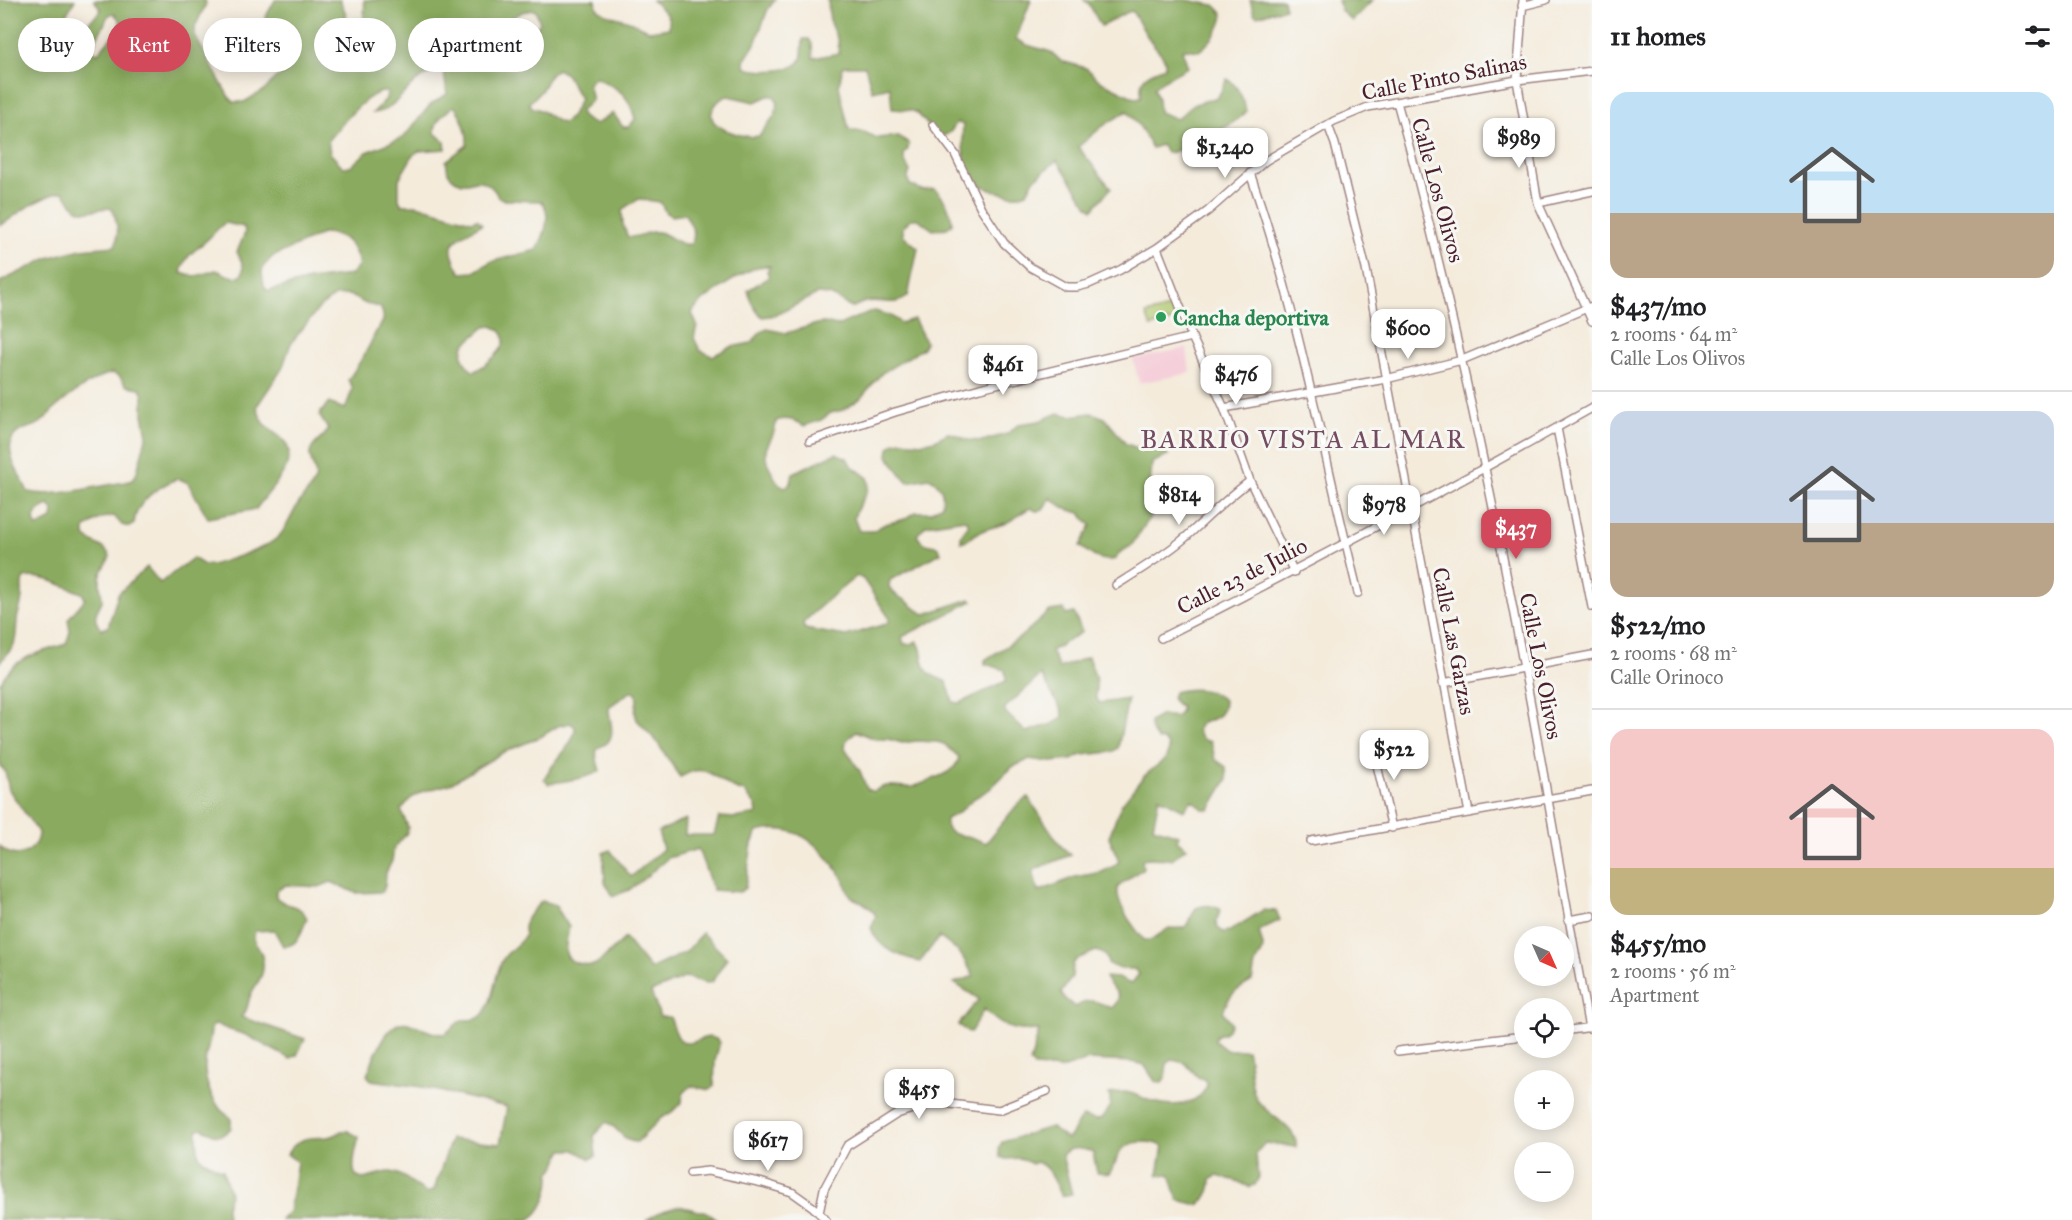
<!DOCTYPE html>
<html lang="en">
<head>
<meta charset="utf-8">
<style>
	:root { --surface:#fff; --page:#f2f2f2; --text:#202124; --muted:#757577; --line:#e0e0e0; --accent:#d1495b }
	body { margin:0; font-family:"IM FELL Great Primer",serif; background:var(--page); color:var(--text); height:100vh; display:flex; flex-direction:column; font-size:22px; white-space:nowrap }
	* { box-sizing:border-box; margin:0 }
	p { font-size:20px; color:var(--muted) }
	.icon { flex:none; width:33px; height:33px; fill:none; stroke:currentColor; stroke-width:2; stroke-linecap:round; stroke-linejoin:round }
	.map { position:relative; flex:1; overflow:hidden }
	.panel { display:flex; flex-direction:column; background:var(--surface); width:480px }
	.panel>* { flex:none }
	.hud { position:absolute; left:18px; top:18px; width:570px; height:54px; display:flex; gap:12px }
	.needle { width:39px; rotate:135deg }
	.fabs { position:absolute; left:1514px; top:926px; display:grid; gap:12px }
	.fabs a { display:grid; place-items:center; width:60px; height:60px; border-radius:50%; background:var(--surface); box-shadow:0 3px 15px #0003; font-size:30px }
	.price { position:absolute; translate:-50% -51px; padding:0 14px; border-radius:12px; background:#fff; color:#222; font-size:20px; line-height:39px; filter:drop-shadow(0 2px 3px #0008) }
	.price::after { content:''; position:absolute; left:50%; top:36px; width:18px; height:14px; margin-left:-9px; background:inherit; clip-path:polygon(0 0,100% 0,50% 100%) }
	.price.active { background:var(--accent); color:#fff }
	ul { padding:0; list-style:none }
	li { display:grid; align-content:center; gap:12px; height:318px; padding:0 18px }
	li+li { border-top:2px solid var(--line) }
	li span { display:grid; place-items:center; height:186px; border-radius:18px; color:#555 }
	li>.icon { margin-inline-start:auto }
	span .icon { width:108px; height:108px; fill:#fffc; stroke-width:1 }
	li b { font-size:26px }
	h2 { display:flex; justify-content:space-between; align-items:center; height:72px; padding:0 18px; font-size:26px }
	.tag { padding:0 21px; border-radius:27px; background:var(--surface); box-shadow:0 3px 15px #0003; font-size:21px; line-height:54px }
	.tag.active { background:var(--accent); color:#fff }
	main { display:flex; flex:1; min-height:0 }
	.map>svg:first-child { display:block }
</style>
</head>
<body>
<main>
<div class="map">
<svg width="1592" height="1220" viewBox="0 0 1592 1220">
	<rect width="100%" height="100%" fill="#f6f6f2"/>
	<filter id="ink" filterUnits="userSpaceOnUse"><feTurbulence type="fractalNoise" baseFrequency=".0167" numOctaves="2"/><feDisplacementMap in="SourceGraphic" scale="12" xChannelSelector="R" yChannelSelector="G"/><feConvolveMatrix kernelMatrix="1 2 1 2 8 2 1 2 1" color-interpolation-filters="sRGB"/></filter>
	<filter id="wash" filterUnits="userSpaceOnUse"><feTurbulence type="fractalNoise" baseFrequency=".008" numOctaves="4" result="noise"/><feDisplacementMap in="SourceGraphic" scale="24" xChannelSelector="R" yChannelSelector="G"/><feGaussianBlur stdDeviation="1.35" result="paint"/><feColorMatrix in="noise" values="0 0 0 0 0 0 0 0 0 0 0 0 0 0 0 0 0 1.4 0 .05"/><feComposite in="paint" operator="in"/></filter>
	<g filter="url(#wash)">
		<rect width="100%" height="100%" fill="#f4ebdb"/>
		<path fill="#f5cfda" d="M1187,348L1190,373L1139,383L1133,359Z"/>
		<path fill="#adc66b" stroke="#7c724b" stroke-width="1.5" d="M1173,307L1176,320L1151,327L1146,314Z"/>
		<path fill="#8aab5f" stroke="#6a6545" stroke-width="1.5" fill-rule="evenodd" d="M0,0H75C69,11 57,25 63,37L70,39L99,13L101,10L94,0H205L206,4L195,27V36L229,97L234,102H244L265,90L275,78L289,70C291,49 259,43 262,26C264,18 271,8 275,0H340L346,14L349,34C364,28 366,15 364,0H596L597,8L606,14L632,22L650,31L669,28C672,15 660,9 652,0H775L768,9L755,44L744,61L746,68C758,72 795,73 801,59C803,53 802,45 803,39H809L812,44L813,58L839,53L838,41L830,23L828,1L826,0H1031L1016,39L1027,45L1051,52L1061,61L1086,68L1100,81L1135,98L1141,97C1141,94 1141,90 1141,86C1142,74 1156,71 1165,67V60L1162,55L1149,39L1132,11C1120,13 1112,23 1101,26L1089,4L1084,0H1186L1214,5L1223,14C1222,28 1210,43 1199,51L1186,49L1182,50L1188,67L1162,81L1154,88L1158,99L1159,112L1177,119L1192,105L1218,97L1227,79C1237,84 1245,101 1246,112C1237,123 1182,152 1167,153L1161,145L1152,148L1140,127L1127,111L1103,126L1078,147L1111,188L1093,209L1088,206L1057,160L1033,181L1027,193C1018,197 1009,195 999,192C966,182 965,177 963,144C963,138 962,132 963,125L957,122C954,126 952,131 949,133C935,144 925,117 915,112C909,109 899,110 892,109L890,87L872,91L865,66H843L839,86L849,130L864,132L877,138L898,136L909,143L908,149L904,154V160L910,171L908,177L909,184L921,190L935,189C944,197 952,212 952,224L947,228L933,230L918,219H911L903,227V235L918,248L908,296C892,311 874,292 853,308L830,295L817,294L776,315L763,317L758,313L751,302L748,290L769,277L767,271L770,266C765,266 760,266 755,268C741,274 698,300 692,313L697,325L694,338L700,350L712,356L731,347L751,343L761,332L767,329L786,333L817,324L824,323L837,326L869,312L875,311L891,316L901,323L914,319L926,343L922,349L882,373L860,399L843,410L831,413L821,420L804,426C796,420 785,417 776,421C775,445 757,444 771,470C775,478 776,484 785,487L791,483L793,473L836,453L847,458L851,465L868,478C872,493 857,503 854,518L859,531H873L885,524L905,519L916,512H930L942,505C944,492 941,484 929,478L908,482C903,479 893,462 888,456L889,448L894,443L901,441L922,443L935,440L948,433L955,434L967,440L982,441L1007,434L1019,424L1039,421L1058,413L1071,416L1091,413L1105,418L1126,444L1145,450L1156,444L1168,455L1152,463L1150,488L1158,496L1160,503L1131,546L1119,553L1116,559C1100,563 1091,555 1080,546L1091,525L1080,513L1066,509L1050,498L1043,510L1036,511L1031,508C1022,511 1015,519 1006,523C997,527 986,528 978,533C972,536 968,540 961,542V535L969,524L965,519L926,525L917,535C922,545 929,544 939,547L941,553L890,580L889,587L898,597C909,599 913,610 925,614L970,599L973,601L902,637L904,644H911L917,641C925,650 920,665 929,673C934,677 942,679 947,682L953,702L960,703L1006,681L1005,670L985,664V660L1018,639L1050,611L1064,609L1066,615L1074,613L1082,632L1051,651L1059,668L1088,657L1096,679V698L1100,703L1128,699L1118,748L1112,752L1082,755L1071,760L1051,762L1029,759L1024,762L1012,767L990,789L973,799L958,813L946,819C944,833 955,835 966,836C973,837 980,841 986,843L1017,805L1028,797L1060,845L1071,855L1033,870L1038,892L1075,877L1102,872L1114,866L1119,861L1109,837L1121,805L1143,777L1165,759L1168,753V746L1164,740H1158C1153,734 1150,730 1150,722L1161,715L1175,717L1180,713L1181,706L1175,703L1172,698L1174,692C1193,687 1208,688 1224,700C1224,718 1213,718 1200,724L1197,730C1200,738 1203,741 1211,741L1215,759L1226,767L1227,780L1210,809H1203L1192,800L1184,810L1159,797L1153,827L1179,835L1177,840L1186,848L1172,859L1147,858L1142,861L1143,868L1118,887C1115,904 1134,927 1144,940H1151L1169,928C1191,930 1186,924 1196,908C1205,904 1212,905 1221,909L1216,922L1218,928L1223,932L1230,931L1263,910L1276,911L1280,920L1259,931L1263,946L1262,953L1255,964L1252,981C1235,992 1230,992 1223,1012L1231,1023C1228,1031 1225,1034 1217,1035L1215,1041L1226,1050H1247C1252,1067 1248,1091 1261,1105C1271,1116 1299,1130 1296,1147L1265,1143L1256,1153L1258,1179L1255,1185L1249,1187L1237,1181L1217,1176L1211,1179C1211,1191 1207,1200 1197,1205L1178,1200L1170,1174L1158,1175L1163,1146C1149,1140 1125,1139 1118,1156C1115,1162 1114,1168 1109,1174L1097,1173L1093,1152C1081,1149 1071,1145 1062,1155L1072,1194L1062,1196C1056,1184 1050,1167 1037,1162L1032,1164L1020,1158L1006,1159L1000,1157L999,1148L1002,1142L1050,1127L1067,1139C1074,1133 1075,1123 1083,1117L1097,1120L1103,1118C1109,1110 1112,1103 1109,1094C1114,1093 1119,1092 1123,1092C1134,1092 1144,1099 1154,1102C1172,1108 1200,1105 1207,1085L1204,1079L1198,1077L1185,1063L1172,1060L1167,1064L1165,1078L1161,1083L1155,1081L1144,1065L1132,1062L1088,1060L1062,1069L1035,1067L1030,1063L1039,1030C1013,1032 1002,1028 984,1009L970,1033L958,1025L979,999L954,983L974,976L960,953L939,937L920,962C901,956 878,950 871,928L876,916C873,911 869,906 863,903C859,900 855,901 851,896C846,891 846,882 841,875C819,844 797,822 757,832L752,844L745,888L740,892L713,890L698,849L668,858L641,881L629,890L613,896L605,882L603,853L610,850L631,877L663,849L658,832L686,819L685,835H714L719,817L735,818L757,814L756,806L744,791C725,790 714,767 694,771C689,772 685,775 680,777L657,742L637,720L635,713L637,700L636,693L630,692L609,707C608,715 614,728 611,736C606,754 589,736 600,771C583,780 567,780 548,784L544,779C552,762 575,745 575,727L570,723L558,726L540,737L502,753L450,784L421,792L410,799L401,810L408,827L407,833L394,848L392,861L386,873L385,886L382,892L356,893L331,882L319,887L286,885L276,891V897C286,908 302,903 307,919C301,931 299,947 283,946L274,930L255,931C250,943 260,946 262,956C268,978 252,985 249,1000C247,1008 247,1011 241,1017L305,1039L297,1055L290,1059L246,1035L227,1029L216,1024L211,1028C211,1039 208,1046 206,1056C202,1076 209,1094 220,1109C223,1113 228,1115 231,1118V1128C221,1140 214,1135 202,1128L197,1130C198,1161 194,1156 223,1170L230,1194L226,1207L227,1220H0V846C14,863 38,853 38,832L9,790L5,771L0,766V683C15,656 39,653 66,644L70,632L68,619L85,599L82,593C65,587 42,574 24,578C20,585 23,588 22,596C22,604 18,612 17,620C15,644 18,643 0,662V282L48,258L81,249L115,246C120,235 117,220 112,209C100,205 87,217 76,208C72,204 67,197 63,192C52,193 29,205 20,212C12,217 9,221 0,225ZM533,10L536,11L540,23L523,48H506L500,35L501,25L522,12ZM113,13L120,20V27L98,53L93,51C92,39 105,29 107,17ZM443,66L447,94L430,105L404,137L367,152L351,166L343,167L330,153L328,140C340,127 368,89 387,92L386,99L373,113C392,112 404,91 418,80C426,75 435,70 443,66ZM557,69L566,74L580,99L571,117L563,123C551,121 546,109 533,108L529,103L541,91L550,75ZM595,77C618,89 628,92 635,119L629,127H623L613,113L596,124C590,123 581,118 580,111L592,100L588,84ZM728,96L755,102L768,96H774L778,103L775,115L759,136C748,139 722,131 714,122C706,112 719,98 728,96ZM454,106C462,115 468,133 467,145L446,161L448,173C451,177 455,181 460,182C466,185 469,182 475,181C485,179 495,189 498,197L505,200L541,201C553,214 544,238 536,250L490,262L474,272L461,273C441,241 455,240 482,224L477,219L471,221L417,205H402L399,200V179L413,155L419,151L446,149L445,142L435,133C434,120 445,113 454,106ZM639,199L660,202L666,213L672,216L685,214C690,224 698,234 691,244C676,246 671,234 658,232C647,230 639,238 628,237L623,225L622,211L627,206ZM225,223L244,227L245,233L237,252C241,261 246,266 241,276C230,279 225,273 216,270C201,274 197,279 181,273C185,253 198,250 211,236C216,231 219,227 225,223ZM324,233C345,234 355,245 359,265L350,275L309,280L268,291L264,286L262,273L263,267L272,257ZM349,295L366,304L380,307C389,324 378,324 373,338C366,354 358,365 348,380L353,388L345,409L328,403L319,415L328,429C325,438 315,441 311,450C306,460 319,469 315,480C312,489 304,495 299,503C292,513 288,526 280,535C267,550 231,558 212,565H204L193,558L160,583L147,567L118,594L108,627L101,629C91,617 97,612 102,601C102,592 98,583 101,574C103,568 108,563 110,556C104,544 93,545 85,536V528L101,518L114,516L122,525L129,527L134,524C135,502 158,487 176,479L182,480L188,483L208,518L256,509C268,491 307,457 279,436C267,428 260,421 257,406L282,369L291,343L320,307L335,296ZM492,326C522,339 489,363 474,372C464,364 460,357 464,345L485,327ZM112,373L119,376L127,386L140,388L143,395V415L147,435L136,475L132,480L126,482C93,486 60,498 28,492C22,477 5,457 12,439C17,429 31,428 40,423C45,420 49,414 53,410C69,396 91,378 112,373ZM49,505L53,510L52,519L37,527C29,516 39,509 49,505ZM857,576L863,579L890,619L886,624L846,636L805,629L803,623L827,600ZM1041,675L1062,711L1063,717L1052,724L1026,732L1005,712V708ZM856,731L875,739H888L902,743L916,741L937,742L944,744L959,757C958,762 956,766 952,769C949,773 914,788 909,787C892,787 889,782 873,792L867,789L860,771L845,748L846,741ZM1096,951C1104,953 1107,956 1108,964L1121,969H1134L1139,974L1131,984L1118,978L1105,977C1109,989 1129,995 1111,1008C1094,1000 1091,998 1075,1007L1065,999L1061,993L1072,977L1073,964L1077,959Z
			M1250,0H1283L1285,8L1257,16L1254,14Z
			M1338,0H1373L1352,21L1341,11Z
			M542,901L555,905L569,927C566,946 559,961 582,964C588,965 591,967 596,964C606,957 616,946 625,938L650,969L686,952L702,933L727,958L712,982L706,983L686,977L651,992L660,1017H670C673,1024 675,1034 680,1040C692,1051 705,1028 720,1042L715,1061L714,1086L710,1090L691,1086C684,1091 682,1094 682,1102L672,1112L661,1118L637,1142C622,1142 619,1127 606,1122L594,1136L596,1156L590,1159L575,1150H563C557,1158 559,1166 550,1173C551,1188 544,1213 528,1220H281L289,1212L297,1162L287,1154C305,1126 325,1146 341,1131H348L359,1137C357,1147 344,1184 368,1178C375,1176 382,1172 390,1172C404,1173 416,1188 428,1193L434,1190L451,1139L500,1144L507,1107L422,1087L371,1080L367,1075C373,1060 387,1018 408,1023C421,1027 430,1034 444,1034C451,1030 457,1022 463,1020C469,1019 476,1021 481,1016C494,1005 494,974 503,959C509,950 520,944 525,935C520,922 533,910 542,901Z
			M679,1206L699,1211H705L716,1219L646,1220L660,1212Z"/>
	</g>
	<g filter="url(#ink)">
		<g fill="none" stroke-linecap="round" stroke-linejoin="round">
			<defs>
				<path id="street" d="M1523,0L1517,80L1538,203L1592,321
					M1522,6L1546,0
					M1397,102C1449,288 1489,478 1524,668C1547,788 1566,908 1589,1028
					M933,125L955,154L981,208L1004,243L1030,267L1066,287H1077L1089,284L1120,270L1157,248L1208,211L1265,161L1334,121L1368,107L1517,80L1592,71
					M1328,125L1335,144L1366,269L1469,813
					M1250,173C1298,310 1323,453 1358,593
					M1538,203L1592,191
					M1157,248L1192,337L1224,408L1250,481L1294,572
					M1224,408L1386,379L1462,360L1592,306
					M1557,428L1592,607
					M810,441L895,412L980,388L1192,337
					M1116,585C1140,570 1165,555 1186,537C1207,518 1227,498 1250,481
					M1161,638C1307,565 1450,488 1592,408
					M1443,683L1592,655
					M1371,740L1392,828
					M1311,841L1592,791
					M1568,920L1592,916
					M1563,1031L1592,1027
					M1398,1051L1524,1036
					M690,1173L708,1171L763,1183L792,1192L813,1207L826,1220
					M819,1213L824,1189L847,1146L897,1114L934,1102L999,1110L1047,1091"/>
			</defs>
			<use href="#street" stroke="#9f8583" stroke-width="10"/>
			<use href="#street" stroke="#fff" stroke-width="7"/>
		</g>
	</g>
	<circle fill="#2e9e5b" stroke="#f6f6f2" stroke-width="2" cx="1161" cy="317" r="6"/>
	<g text-anchor="middle" dominant-baseline="central" stroke-width="6" stroke-linejoin="round" paint-order="stroke">
		<g font-size="22" fill="#4a1f2b" stroke="#f6f6f2">
			<text transform="translate(1444 77) rotate(-11)">Calle Pinto Salinas</text>
			<text transform="translate(1438 190) rotate(75)">Calle Los Olivos</text>
			<text transform="translate(1242 576) rotate(-27)">Calle 23 de Julio</text>
			<text transform="translate(1454 641) rotate(79)">Calle Las Garzas</text>
			<text transform="translate(1541 666) rotate(79)">Calle Los Olivos</text>
		</g>
		<g font-size="22" font-weight="bold" fill="#27864d" stroke="#f6f6f2" text-anchor="start">
			<text x="1173" y="317">Cancha deportiva</text>
		</g>
		<g font-size="26" letter-spacing="1.5" fill="#744c60" stroke="#f6f6f2">
			<text x="1303" y="439">BARRIO VISTA AL MAR</text>
		</g>
	</g>
</svg>
<div class="fabs">
<a><svg class="needle" viewBox="-14 -14 28 28"><path d="M0-13l5 13h-10z" fill="#e53935"/><path d="M0 13l5-13h-10z" fill="#757577"/></svg></a>
<a><svg class="icon" aria-label="locate" viewBox="0 0 24 24"><circle cx="12" cy="12" r="6"/><path d="M12 2v4M12 18v4M2 12h4M18 12h4"/></svg></a>
<a>+</a>
<a>−</a>
</div>
<b class="price" style="left:1519px;top:169px">$989</b>
<b class="price" style="left:1225px;top:179px">$1,240</b>
<b class="price" style="left:1408px;top:360px">$600</b>
<b class="price" style="left:1003px;top:396px">$461</b>
<b class="price" style="left:1236px;top:406px">$476</b>
<b class="price" style="left:1179px;top:526px">$814</b>
<b class="price" style="left:1384px;top:536px">$978</b>
<b class="price active" style="left:1516px;top:560px">$437</b>
<b class="price" style="left:1394px;top:781px">$522</b>
<b class="price" style="left:919px;top:1120px">$455</b>
<b class="price" style="left:768px;top:1172px">$617</b>
<div class="hud">
<a class="tag">Buy</a>
<a class="tag active">Rent</a>
<a class="tag">Filters</a>
<a class="tag">New</a>
<a class="tag">Apartment</a>
</div>
</div>
<section class="panel">
<h2>11 homes<svg class="icon" aria-label="filters" viewBox="0 0 24 24"><path d="M4 7h16M4 17h16"/><circle cx="9" cy="7" r="2"/><circle cx="15" cy="17" r="2"/></svg></h2>
<ul>
<li><span style="background:linear-gradient(#bfe0f5 65%,#b9a48a 0)"><svg class="icon" aria-label="home" viewBox="0 0 24 24"><path d="M3 11l9-7 9 7M6 9v11h12V9"/></svg></span><div><b>$437/mo</b><p>2 rooms · 64 m²</p><p>Calle Los Olivos</p></div></li>
<li><span style="background:linear-gradient(#c9d6e8 60%,#b9a48a 0)"><svg class="icon" aria-label="home" viewBox="0 0 24 24"><path d="M3 11l9-7 9 7M6 9v11h12V9"/></svg></span><div><b>$522/mo</b><p>2 rooms · 68 m²</p><p>Calle Orinoco</p></div></li>
<li><span style="background:linear-gradient(#f6c9c9 75%,#c2b280 0)"><svg class="icon" aria-label="home" viewBox="0 0 24 24"><path d="M3 11l9-7 9 7M6 9v11h12V9"/></svg></span><div><b>$455/mo</b><p>2 rooms · 56 m²</p><p>Apartment</p></div></li>
</ul>
</section>
</main>
</body>
</html>
